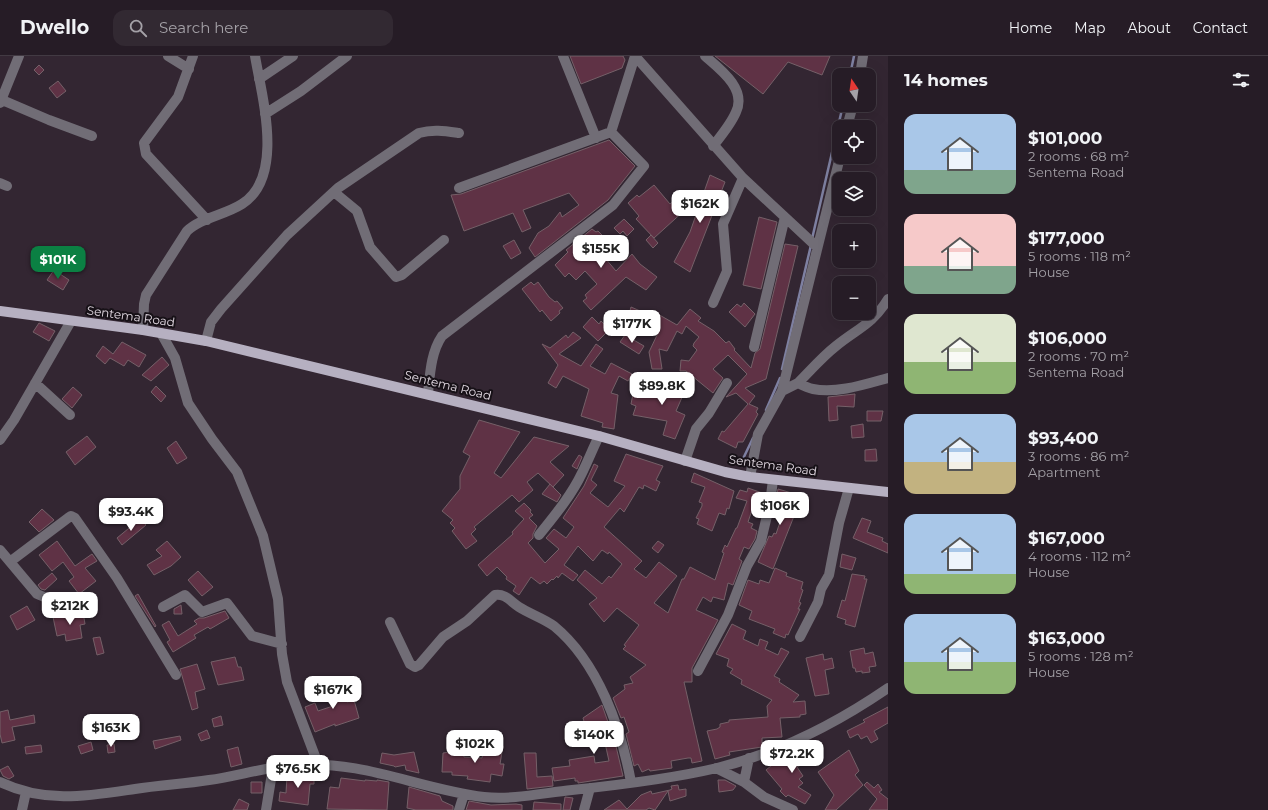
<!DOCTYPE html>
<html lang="en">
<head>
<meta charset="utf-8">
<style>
	:root { --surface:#261c26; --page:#322932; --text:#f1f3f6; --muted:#a4a1a7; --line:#423a43; --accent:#0b8043 }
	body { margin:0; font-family:Montserrat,sans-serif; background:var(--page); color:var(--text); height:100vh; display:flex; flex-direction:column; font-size:15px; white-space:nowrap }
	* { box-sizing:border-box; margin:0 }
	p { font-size:13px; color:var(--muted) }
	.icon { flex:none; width:22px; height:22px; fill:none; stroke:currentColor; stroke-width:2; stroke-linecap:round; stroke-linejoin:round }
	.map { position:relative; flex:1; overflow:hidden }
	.details { display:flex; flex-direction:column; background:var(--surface); width:380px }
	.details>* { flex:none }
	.needle { width:26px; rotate:347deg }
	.buttons { position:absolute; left:832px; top:12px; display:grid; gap:8px }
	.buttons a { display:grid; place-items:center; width:44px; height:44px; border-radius:8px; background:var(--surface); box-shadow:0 4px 16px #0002,0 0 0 1px var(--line); font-size:20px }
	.price { position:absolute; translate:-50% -34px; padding:0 9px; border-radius:8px; background:#fff; color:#222; font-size:13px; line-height:26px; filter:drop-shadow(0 1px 2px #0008) }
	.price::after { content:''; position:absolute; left:50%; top:24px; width:12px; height:9px; margin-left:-6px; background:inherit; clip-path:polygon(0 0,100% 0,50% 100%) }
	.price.on { background:var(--accent); color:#fff }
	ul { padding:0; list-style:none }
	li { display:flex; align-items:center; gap:12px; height:100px; padding:0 16px }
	li span { display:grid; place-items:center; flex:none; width:112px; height:80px; border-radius:12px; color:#555 }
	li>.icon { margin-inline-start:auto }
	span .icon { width:48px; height:48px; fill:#fffc; stroke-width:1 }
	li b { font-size:17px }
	h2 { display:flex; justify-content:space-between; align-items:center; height:48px; padding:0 16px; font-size:17px }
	header { display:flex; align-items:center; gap:24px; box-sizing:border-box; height:56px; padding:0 20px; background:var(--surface); border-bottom:1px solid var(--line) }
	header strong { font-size:19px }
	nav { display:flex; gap:22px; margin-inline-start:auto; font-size:14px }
	.search { width:280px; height:36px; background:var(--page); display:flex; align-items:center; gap:10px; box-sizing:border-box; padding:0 14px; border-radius:12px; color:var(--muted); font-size:15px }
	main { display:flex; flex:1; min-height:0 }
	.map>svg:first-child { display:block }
</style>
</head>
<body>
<header>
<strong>Dwello</strong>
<div class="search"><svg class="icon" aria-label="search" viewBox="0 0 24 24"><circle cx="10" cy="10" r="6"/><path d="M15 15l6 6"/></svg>Search here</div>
<nav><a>Home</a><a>Map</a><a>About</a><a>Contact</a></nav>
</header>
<main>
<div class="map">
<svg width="888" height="754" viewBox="0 0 888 754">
	<rect width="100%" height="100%" fill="#332632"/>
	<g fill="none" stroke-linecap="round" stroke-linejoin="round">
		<path stroke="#7e80a1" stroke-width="2.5" d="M850,19L854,0
			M812,183L843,49
			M782,313L811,189
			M766,354L780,322
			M741,407L753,382"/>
	</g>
	<path fill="#5f3245" stroke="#756068" d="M570,0H623L625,4L622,12L581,28Z
		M715,0H830L822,19L788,6L763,38Z
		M39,9L44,14L39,19L34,14Z
		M58,25L66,35L57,42L49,32Z
		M609,84L635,110L608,144L535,201L529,192L538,177L549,170L560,156L562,161L579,149L569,137L523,154L531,172L522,176L513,157L464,175L451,139L461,138Z
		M710,119L725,126L690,216L674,206L690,176Z
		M654,129L670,148L676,143L686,153L654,182L636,163L639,160L628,147L637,139L639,141Z
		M759,161L777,166L761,233L743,229Z
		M624,163L634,173L627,180L623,175L620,178L614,172Z
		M592,173L596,176L598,175L603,180L594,189L616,215L632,198L640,208L657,221L646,234L626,221L591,254L583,245L587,242L585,239L597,228L585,215L576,224L569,217L565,221L555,209L568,196L566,194Z
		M651,179L658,187L653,192L646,184Z
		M514,184L521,197L511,203L503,190Z
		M785,188L798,190L766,323L745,332L755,340L749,348L758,352L756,356L758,358L743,386H738L736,392L718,383L722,375L724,376L748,348L736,337L726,341L747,318L728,299L713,313L723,322L713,337L686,315H680L681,304L689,305L697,294L693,290L694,287L699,281L686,270L682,278L677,275L667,295L659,293L662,313H652L649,296L658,277L641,270L642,268L640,267L642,263L630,255L631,251L654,261L656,257L677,269L690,253L701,262L698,265L714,275L726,287L729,285L735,293L734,294L751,312L755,297L760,293Z
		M54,214L69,224L63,234L47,224Z
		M531,226L534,229L538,226L549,241L555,246L557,245L563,252L559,255L560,257L551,265L542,254L540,256L522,233Z
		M744,247L755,258L745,271L729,256L737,248L741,251Z
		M592,261L599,268L601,265L607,271L603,274L606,277L598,285L583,271Z
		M39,267L55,275L49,285L33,276Z
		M573,276L581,282L559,298L581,310L596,288L603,293L590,310L605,318L611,307L632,318L628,325L619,320L611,337L618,339L614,373L602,371L603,367L581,360L589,333L563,320L556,332L548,327L558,309L542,288L550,292L566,279L568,282Z
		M625,279L644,290L639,298L620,286Z
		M122,286L146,299L139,311L128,304L124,310L110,302L105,308L96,300L103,290L113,298Z
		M162,301L169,309L151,325L142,319Z
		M660,324L687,330L676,355L685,359L675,383L663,379L667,365L633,359L636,350L631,348L633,338L651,341L652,335H655L656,332H659Z
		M156,330L166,340L161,346L151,336Z
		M73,331L82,339L72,352L62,343Z
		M855,338L854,351L837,350L838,364L829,365L828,341Z
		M867,355H883L881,365H867Z
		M479,364L520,376L494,417L501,422L534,381L569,390L550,406L564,419L553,431L538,417L527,426L533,434L519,446L512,439L474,471L476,473L471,478L477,485L466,493L452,475L455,472L450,467L453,464L442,455L460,433V420L470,400L463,396Z
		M863,368L864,381L852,382L851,370Z
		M87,380L96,391L75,409L66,396Z
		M176,385L187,402L177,408L167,392Z
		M876,393L877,405H865V394Z
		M626,398L663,410L656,424L660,426L656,435L644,429L643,433L639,431L624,456L620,452L604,471L642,505L634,513L646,522L659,506L677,520L654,547L668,557L682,523H684L690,511L715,524L724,497L722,496L725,489L727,491L736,472H737L747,445L736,442L740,434L747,436L748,432L765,438L762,451L754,448L748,466L753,468L751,472L757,475L755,483L749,493L744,491L739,503L742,505L733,529L728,527L724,544L713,541L711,546L703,541L696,554L718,564L692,612V626H684L702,705L692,707L691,702H688L671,705L672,712L650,715L649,713L642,716L638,708L634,710L626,678L629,676L624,661L621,662L613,642L625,633L624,629L633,627L630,621L646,609L623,593L626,590L624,589L639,569L617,552L604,566L589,548L597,542L577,524L585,514L602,528L609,520L611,522L622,508L609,496L608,498L602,494L593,505L578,490L564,509L578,519L573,525L562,517L558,522L557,520L553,524L552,523L547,528L544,525L540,528L531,521L519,539L513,535L516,530L506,523L507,521L497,511L487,520L478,509L513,478L512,476L524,463L515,455L524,447L531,454L530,456L533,459L529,462L537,470L533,478V482L528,487L545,507L559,493L546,482L554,473L566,482L574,471L563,462L584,430L594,408L598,410L591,424L597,429L590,437L608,451L625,430L614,425Z
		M579,399L582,401L577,413L572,410Z
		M694,417L734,435L729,453L727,452L725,459L719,457L712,475L697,468L699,463L696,462L702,450V447L699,446L705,431L691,426Z
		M550,428L561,439L557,446L542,438Z
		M778,433L802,440L773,513L758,506L769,480L772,481L774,477L776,478L781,463L773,461Z
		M42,453L54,464L39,476L29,466Z
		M862,462L871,465L867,476L883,482L882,485L888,488V497L853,482Z
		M140,463L146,469L122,489L117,482Z
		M57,485L75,510L92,498L97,505L85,512L96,525L79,538L69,525L74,521L63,506L52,515L39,499Z
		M167,485L181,501L171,510L154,519L147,509L162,500L156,494Z
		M658,485L664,489L658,497L652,492Z
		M842,498L856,502L852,514L840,511Z
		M775,512L787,517L786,520L803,526L801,533L803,534L799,546L801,547L798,553H800L788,579L786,578L785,582L773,577L775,573L749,563L752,555L739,549L748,524L759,528L760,524L769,527Z
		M198,515L213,531L202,540L188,524Z
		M52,517L57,523L45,534L41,533L38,529Z
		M852,518L865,520L864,523H867L855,571L845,568L846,564L837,561L842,544L845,545Z
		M138,538L156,570L155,571L135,540Z
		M181,549L182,558H174V553Z
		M27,550L35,564L17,574L10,560Z
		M225,555L229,562L210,573L208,571L194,579L196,582L173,596L167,586L170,584L162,569L169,565L178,580L197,568L194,565L199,562H204Z
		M83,556L85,568L80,569L82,582L66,585L65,578L57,580L53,561Z
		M732,568L746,575L743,583L758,590L760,583L768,586L765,593L778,599L781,592L789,596L774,620L780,623L779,626L799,639L793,646L805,645L806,658L800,659V661L780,662L782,681L762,682V691L729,696L730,699L715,703L707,675L717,673L720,671V668L729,666V664L768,661L767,650L772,644L741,628L742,624L730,617L733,613L727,610L729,603L716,598Z
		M100,581L104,597L97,599L93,582Z
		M864,592L865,598L873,596L876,610L869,611L870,616L862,617V615L856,616L855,612H853L850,595Z
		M823,598L824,604L832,602L834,612L825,614L829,638L815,640L806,602Z
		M235,601L238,611H241L244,624L218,629L211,606Z
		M197,608L205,633L195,636L198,652L192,654L180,613Z
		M341,627L347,646L354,644L359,662L335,670V668L315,676L305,651L315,647L318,655L333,650L327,632Z
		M602,649L615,686L623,720L578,727V725H575V722L554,725L552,712L570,710L569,704L594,700L595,707L609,705L603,678L589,682L583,662Z
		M888,651V667L874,675L878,683L871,687L867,680L861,683L858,678L850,682L847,675L865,666L863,664Z
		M8,654L10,664L34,659L35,667L12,671L15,684L2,687L0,678V656Z
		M221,660L223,669L214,671L212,663Z
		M207,674L210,682L201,685L198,678Z
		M180,680L181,684L155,693L153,685Z
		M91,686L93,694L81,698L78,690Z
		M485,687L503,690L500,708H504L502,720L491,718L490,726L467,723L468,720L452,719V716H442L443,697L463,694L464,701L482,702Z
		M114,688L115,696L108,697L107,689Z
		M41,689L42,696L26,698L25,691Z
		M238,691L242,708L231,711L227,694Z
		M813,692L818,700L797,711L803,720L799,723L803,727L798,731L811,739L805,748L788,739L786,741L780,735L782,733L766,714L777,705V702L788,699L789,700Z
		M849,694L859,715L855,719L863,729L836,754H825L834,739L818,716Z
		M414,696L419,717L406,714L405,709L395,711L394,710L380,707L382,697L394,699Z
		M524,697H536L537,721L552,720L553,730L527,733Z
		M8,710L14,720L9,723L3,720L0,714Z
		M301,715H306L307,719H314V728H310L308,749L279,745L280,736L286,737L287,720L299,721Z
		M341,722L365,725V724L377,725V724L389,726L387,754L327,753L330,731L339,732Z
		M718,724H725L736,730L733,734L719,736Z
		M251,726H262V737H251Z
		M867,726L874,732L878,728L882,734L879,736L888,743V754H869L877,743L864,729Z
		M678,729L679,734L686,733V740L670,745L668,735L655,754L649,752L646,754H604L619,744L627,753L641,739L651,735L652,738L670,734L672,733L671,730Z
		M409,731L440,740L442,745L453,750V754H416L407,752Z
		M565,741L573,742L570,754H563Z
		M239,743L249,748L247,754H233Z
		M469,745L491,749L516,748L522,749V754H466Z
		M534,746L561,748V754H533Z"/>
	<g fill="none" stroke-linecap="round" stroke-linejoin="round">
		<path stroke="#716d76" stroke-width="10" d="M168,0L189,13
			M193,0L178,41L144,87L146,98L207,164
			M563,0L596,82
			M635,0L743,122L817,191
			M705,0C720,13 747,33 736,56C731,68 721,80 713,90
			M860,19L863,0
			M259,23L293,0
			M0,43L49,64L92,80
			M0,47L19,0
			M265,58L301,35L347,0
			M847,71L853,49
			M611,76L635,0
			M0,127L7,130
			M459,132L611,76
			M334,136L357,155L370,191L396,221L402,219L444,184
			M713,247L727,215L723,168L743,122
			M143,274L144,248L146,239L187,175C200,162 225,159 242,148C285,121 262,41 255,0
			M161,277L175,302L188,347L212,383L237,416L263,480L278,543L282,598L287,626L318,708
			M206,285L211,266L221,253L287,179L338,132L419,77C433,73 445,75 459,77
			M754,291L785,161
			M35,327L70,359
			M798,327C810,315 822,301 836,290C858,272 872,269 888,243
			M782,335L798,327C802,329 808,332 813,333C836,338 866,328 888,322
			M428,337C430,318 431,296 442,280L613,149L644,110L611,76
			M0,384L14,364L71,265
			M685,405L696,373L709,357L727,327
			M750,421L758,378L782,335L840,101
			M539,479C555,459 571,440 582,417C588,405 593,392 599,380
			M0,494L37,538L56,546
			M11,505L68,462L71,460L75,462L117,522L176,619
			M163,551L185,539L202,556L227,547L252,580L282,588
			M390,566L410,608L415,611L419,609L443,581L467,565L495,539C505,537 511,546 519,551C530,558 543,562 554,570C598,606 621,672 631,726
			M800,581L818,546L821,533L829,519L839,467L849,432
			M698,615L728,559L747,510L761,485L770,447L773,424
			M716,712L744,726L764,741L793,754
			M0,726C46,748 88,740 135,733C160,729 184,728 209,724C238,720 265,711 295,709C364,704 419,733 484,741C513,744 543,737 572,734C619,729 671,723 717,712C778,697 837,667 888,632
			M744,726L749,702
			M22,754L26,736
			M266,754L273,711
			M459,754L464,738
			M584,754L590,732"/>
		<path stroke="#b6b0c1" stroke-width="10" d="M0,255L143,274L206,285L599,380L725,416L750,421L888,436"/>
	</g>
	<g text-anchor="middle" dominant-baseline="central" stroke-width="4" stroke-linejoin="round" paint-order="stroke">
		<g font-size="12" fill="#e1d8e1" stroke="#171117">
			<text transform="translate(131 260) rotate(8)">Sentema Road</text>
			<text transform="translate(448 329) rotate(14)">Sentema Road</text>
			<text transform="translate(773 409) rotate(8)">Sentema Road</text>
		</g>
	</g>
</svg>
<div class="buttons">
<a><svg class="needle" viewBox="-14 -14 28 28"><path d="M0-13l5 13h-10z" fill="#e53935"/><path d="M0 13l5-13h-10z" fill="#a4a1a7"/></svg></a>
<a><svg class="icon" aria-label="locate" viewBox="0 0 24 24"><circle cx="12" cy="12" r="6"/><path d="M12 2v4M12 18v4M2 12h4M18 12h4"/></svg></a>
<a><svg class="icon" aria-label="layers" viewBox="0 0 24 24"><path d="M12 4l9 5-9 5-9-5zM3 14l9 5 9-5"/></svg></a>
<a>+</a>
<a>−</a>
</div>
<b class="price" style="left:700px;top:168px">$162K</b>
<b class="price" style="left:601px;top:213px">$155K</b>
<b class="price on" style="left:58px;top:224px">$101K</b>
<b class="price" style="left:632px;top:288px">$177K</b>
<b class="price" style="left:662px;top:350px">$89.8K</b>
<b class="price" style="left:780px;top:470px">$106K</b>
<b class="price" style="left:131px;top:476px">$93.4K</b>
<b class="price" style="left:70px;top:570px">$212K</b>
<b class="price" style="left:333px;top:654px">$167K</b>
<b class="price" style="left:111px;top:692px">$163K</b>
<b class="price" style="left:594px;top:699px">$140K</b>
<b class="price" style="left:475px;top:708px">$102K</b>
<b class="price" style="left:792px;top:718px">$72.2K</b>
<b class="price" style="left:298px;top:733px">$76.5K</b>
</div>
<section class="details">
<h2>14 homes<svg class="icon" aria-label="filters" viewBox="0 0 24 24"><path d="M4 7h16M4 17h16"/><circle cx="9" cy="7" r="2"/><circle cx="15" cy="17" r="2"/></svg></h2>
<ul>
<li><span style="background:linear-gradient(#a9c7e8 70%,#7fa58c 0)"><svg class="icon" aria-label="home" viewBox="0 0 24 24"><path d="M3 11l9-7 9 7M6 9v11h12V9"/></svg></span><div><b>$101,000</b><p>2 rooms · 68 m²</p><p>Sentema Road</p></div></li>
<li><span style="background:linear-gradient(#f6c9c9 65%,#7fa58c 0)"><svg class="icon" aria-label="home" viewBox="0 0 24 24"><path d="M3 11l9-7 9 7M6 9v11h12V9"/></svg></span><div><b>$177,000</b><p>5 rooms · 118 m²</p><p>House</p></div></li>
<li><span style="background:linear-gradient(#dfe7d0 60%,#8fb573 0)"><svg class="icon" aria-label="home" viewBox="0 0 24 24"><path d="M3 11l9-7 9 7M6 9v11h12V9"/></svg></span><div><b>$106,000</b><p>2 rooms · 70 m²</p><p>Sentema Road</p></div></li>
<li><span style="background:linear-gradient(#a9c7e8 60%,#c2b280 0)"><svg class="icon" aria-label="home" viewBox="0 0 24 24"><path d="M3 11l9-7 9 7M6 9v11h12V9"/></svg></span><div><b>$93,400</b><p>3 rooms · 86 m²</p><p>Apartment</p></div></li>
<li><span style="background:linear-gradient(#a9c7e8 75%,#8fb573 0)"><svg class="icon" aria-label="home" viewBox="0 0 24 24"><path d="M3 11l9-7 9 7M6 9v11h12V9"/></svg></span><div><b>$167,000</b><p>4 rooms · 112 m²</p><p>House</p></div></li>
<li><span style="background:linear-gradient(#a9c7e8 60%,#8fb573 0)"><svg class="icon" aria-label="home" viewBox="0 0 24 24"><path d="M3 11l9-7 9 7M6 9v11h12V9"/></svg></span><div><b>$163,000</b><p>5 rooms · 128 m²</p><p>House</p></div></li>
</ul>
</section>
</main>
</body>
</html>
